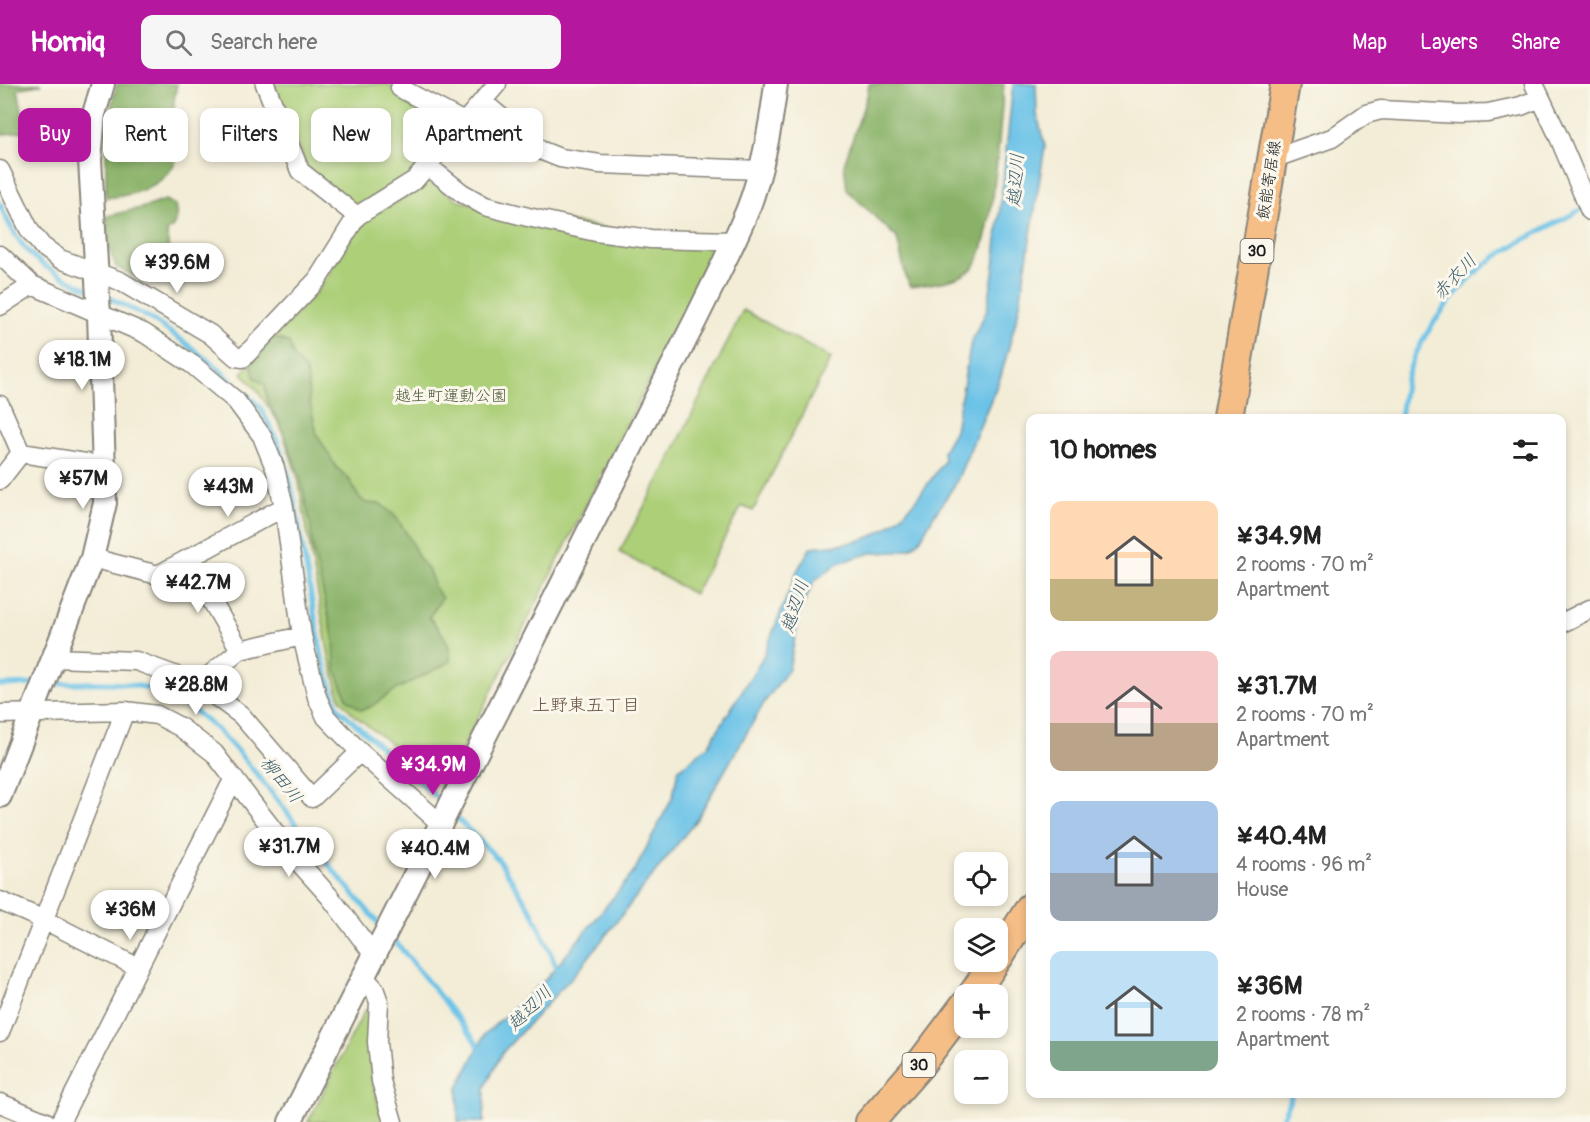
<!DOCTYPE html>
<html lang="en">
<head>
<meta charset="utf-8">
<style>
	:root { --surface:#fff; --page:#f6f6f6; --text:#222; --muted:#767676; --accent:#b5179e }
	body { margin:0; font-family:Pangolin,"Klee One",sans-serif; background:var(--page); color:var(--text); height:100vh; display:flex; flex-direction:column; font-size:22px; white-space:nowrap }
	* { box-sizing:border-box; margin:0 }
	p { font-size:20px; color:var(--muted) }
	.icon { flex:none; width:33px; height:33px; fill:none; stroke:currentColor; stroke-width:2; stroke-linecap:round; stroke-linejoin:round }
	.map { position:relative; flex:1; overflow:hidden }
	.drawer { position:absolute; left:1026px; top:330px; width:540px; height:684px; display:flex; flex-direction:column; background:var(--surface); border-radius:12px; box-shadow:0 3px 9px #0003 }
	.drawer>* { flex:none }
	.guide { position:absolute; left:18px; top:24px; width:570px; height:54px; display:flex; gap:12px }
	.tools { position:absolute; left:954px; top:768px; display:grid; gap:12px }
	.tools a { display:grid; place-items:center; width:54px; height:54px; border-radius:12px; background:var(--surface); box-shadow:0 3px 9px #0003; font-size:30px }
	.price { position:absolute; translate:-50% -51px; padding:0 14px; border-radius:21px; background:#fff; color:#222; font-size:20px; line-height:39px; filter:drop-shadow(0 2px 3px #0008) }
	.price::after { content:''; position:absolute; left:50%; top:36px; width:18px; height:14px; margin-left:-9px; background:inherit; clip-path:polygon(0 0,100% 0,50% 100%) }
	.price.selected { background:var(--accent); color:#fff }
	ul { padding:0; list-style:none }
	li { display:flex; align-items:center; gap:18px; height:150px; padding:0 24px }
	li span { display:grid; place-items:center; flex:none; width:168px; height:120px; border-radius:12px; color:#555 }
	li>.icon { margin-inline-start:auto }
	span .icon { width:72px; height:72px; fill:#fffc; stroke-width:1 }
	li b { font-size:26px }
	h2 { display:flex; justify-content:space-between; align-items:center; height:72px; padding:0 24px; font-size:26px }
	.pill { padding:0 21px; border-radius:12px; background:var(--surface); box-shadow:0 3px 9px #0003; font-size:21px; line-height:54px }
	.pill.selected { background:var(--accent); color:#fff }
	header { display:flex; align-items:center; gap:36px; box-sizing:border-box; height:84px; padding:0 30px; background:var(--accent); color:#fff }
	header strong { font-size:28px }
	nav { display:flex; gap:33px; margin-inline-start:auto; font-size:21px }
	.search { width:420px; height:54px; background:var(--page); display:flex; align-items:center; gap:15px; box-sizing:border-box; padding:0 21px; border-radius:12px; color:var(--muted); font-size:22px }
	.map>svg:first-child { display:block }
</style>
</head>
<body>
<header>
<strong>Homiq</strong>
<div class="search"><svg class="icon" aria-label="search" viewBox="0 0 24 24"><circle cx="10" cy="10" r="6"/><path d="M15 15l6 6"/></svg>Search here</div>
<nav><a>Map</a><a>Layers</a><a>Share</a></nav>
</header>
<div class="map">
<svg width="1590" height="1038" viewBox="0 0 1590 1038">
	<rect width="100%" height="100%" fill="#fbf7ec"/>
	<filter id="ink" filterUnits="userSpaceOnUse"><feTurbulence type="fractalNoise" baseFrequency=".0167" numOctaves="2"/><feDisplacementMap in="SourceGraphic" scale="12" xChannelSelector="R" yChannelSelector="G"/><feConvolveMatrix kernelMatrix="1 2 1 2 8 2 1 2 1" color-interpolation-filters="sRGB"/></filter>
	<filter id="wash" filterUnits="userSpaceOnUse"><feTurbulence type="fractalNoise" baseFrequency=".008" numOctaves="4" result="noise"/><feDisplacementMap in="SourceGraphic" scale="24" xChannelSelector="R" yChannelSelector="G"/><feGaussianBlur stdDeviation="1.35" result="paint"/><feColorMatrix in="noise" values="0 0 0 0 0 0 0 0 0 0 0 0 0 0 0 0 0 1.4 0 .05"/><feComposite in="paint" operator="in"/></filter>
	<g filter="url(#wash)">
		<rect width="100%" height="100%" fill="#f3edd7"/>
		<path fill="#accf78" stroke="#64764a" stroke-width="1.5" d="M274,0H387L451,36L449,45L407,93L361,120L354,121L308,86Z
			M423,95L430,96L459,117L714,164L667,262L444,701L354,631L340,615L329,573L298,395L280,341L257,306L242,289L318,206L364,135L414,109Z
			M743,226L831,274L753,427L742,422L694,510L619,468L666,383Z
			M365,926L371,927L372,992L383,1038H308Z"/>
		<path fill="#89b268" stroke="#526742" stroke-width="1.5" d="M0,0H42L18,5L26,47L0,51Z
			M117,0H177C176,8 173,16 174,24C174,36 179,49 179,61C178,98 137,112 106,114V42Z
			M869,0H1004C1000,36 994,163 972,185C958,199 930,199 911,203L906,194L897,154L847,106L844,80L867,12Z
			M165,116L175,121C178,134 178,140 167,148L169,169L172,177L138,194L116,183L108,162L107,132L149,122Z
			M274,253L289,259L294,274L304,284L308,295L309,315L317,350L336,383L349,395L358,412L366,419L381,420L396,433L409,453L419,474L429,487L435,504L442,514L429,533C441,548 452,559 450,578L397,605L370,623L361,626L347,615L335,584L334,556L312,461L311,443L300,393L279,338L267,316L265,301L254,293L251,279L263,260Z"/>
		<path fill="#6ac2e7" stroke="#436f82" stroke-width="1.5" d="M1013,0H1036L1037,31L1045,62L1019,225L1001,292L956,399L933,433L920,456L911,464L897,468L871,469L838,479L814,497L800,528L789,585L764,619L697,735L581,883L502,969L485,1004L484,1038H458V1004L485,950L548,893L634,788L673,712L678,686L708,662L763,573L797,487L811,463C826,461 842,461 857,457C897,448 922,409 944,377L943,367L955,346L971,258L987,226L994,184Z"/>
		<g fill="none" stroke-linecap="round" stroke-linejoin="round">
			<path stroke="#6ac2e7" stroke-width="5" d="M0,120C20,170 42,185 91,206
				M105,212L148,233L180,255L215,282L260,323L278,358L291,399L322,573L337,623L444,720
				M1400,334C1402,321 1403,306 1407,293C1418,254 1459,198 1493,175C1521,155 1555,140 1586,123
				M50,600C86,599 128,595 163,609C216,631 257,691 292,735C321,772 351,808 382,843
				M0,601L37,600
				M452,729L498,775L533,829L558,886
				M391,852L468,947L482,967
				M1281,1038L1292,1010"/>
		</g>
	</g>
	<g filter="url(#ink)">
		<g fill="none" stroke-linecap="round" stroke-linejoin="round">
			<defs>
				<path id="minor" d="M265,0L300,87L357,132
					M402,0L400,4L464,38
					M1534,0L1558,51L1590,127
					M482,17L540,66L560,74L600,80L760,86
					M1272,75L1332,54L1366,30L1381,26L1460,30L1488,29L1521,22L1540,14
					M428,82L462,109L485,122L528,133L596,148L651,155L734,157
					M0,86L30,147L42,162L60,175L120,197L210,250L236,273L243,274L317,196L357,132L415,96L497,0
					M0,171L32,201L144,249L193,281L236,317L262,352L275,384L284,423L302,552L317,613L326,633L360,668L441,740
					M0,222L32,201
					M0,321L21,369
					M21,369L105,382
					M0,396L21,369
					M92,474L158,491L284,423
					M188,476L240,566
					M1562,539L1590,525
					M54,574L136,577L199,600L241,631L312,714L360,668
					M199,600L240,566L302,552
					M0,630L125,627L157,631L180,643L214,669L294,773L330,813L374,871
					M0,817L42,835L137,883
					M363,892L374,904L379,918L377,958L381,997L393,1038
					M0,948L125,627
					M0,1019L46,1038
					M60,1038L234,694"/>
				<path id="tertiary" d="M0,712L92,474L105,419L99,231L90,76L94,30L103,0
					M290,1038L697,233C714,198 733,162 748,125C763,86 771,41 776,0"/>
				<path id="primary" d="M1228,334L1285,0
					M998,874L1030,824
					M973,910L995,878
					M870,1038L918,983L964,922"/>
			</defs>
			<use href="#minor" stroke="#88847a" stroke-width="21"/>
			<use href="#tertiary" stroke="#88847a" stroke-width="26"/>
			<use href="#primary" stroke="#88847a" stroke-width="32"/>
			<use href="#minor" stroke="#fff" stroke-width="18"/>
			<use href="#tertiary" stroke="#fff" stroke-width="22"/>
			<use href="#primary" stroke="#f6be87" stroke-width="28"/>
		</g>
	</g>
	<g text-anchor="middle" dominant-baseline="central" stroke-width="6" stroke-linejoin="round" paint-order="stroke">
		<g fill="#fbf7ec" stroke="#5f5e5a" stroke-width="1.5">
			<rect x="1240.5" y="155" width="33" height="24" rx="4.5"/>
			<rect x="902.5" y="969" width="33" height="24" rx="4.5"/>
		</g>
		<g font-size="15" font-weight="bold" fill="#1c1c1c">
			<text x="1257" y="167">30</text>
			<text x="919" y="981">30</text>
		</g>
		<g font-size="16" fill="#1c1c1c" stroke="#fbf7ec">
			<text transform="translate(1269 96) rotate(-81)">飯能寄居線</text>
		</g>
		<g font-size="16" fill="#4e5b3c" stroke="#fbf7ec">
			<text x="451" y="312">越生町運動公園</text>
		</g>
		<g font-size="18" font-style="italic" fill="#3b5e6d" stroke="#fbf7ec">
			<text transform="translate(1016 96) rotate(-86)">越辺川</text>
			<text transform="translate(1455 193) rotate(-47)">赤衣川</text>
			<text transform="translate(795 522) rotate(-72)">越辺川</text>
			<text transform="translate(281 696) rotate(51)">柳田川</text>
			<text transform="translate(530 924) rotate(-45)">越辺川</text>
		</g>
		<g font-size="18" fill="#67523f" stroke="#fbf7ec">
			<text x="586" y="621">上野東五丁目</text>
		</g>
	</g>
</svg>
<div class="tools">
<a><svg class="icon" aria-label="locate" viewBox="0 0 24 24"><circle cx="12" cy="12" r="6"/><path d="M12 2v4M12 18v4M2 12h4M18 12h4"/></svg></a>
<a><svg class="icon" aria-label="layers" viewBox="0 0 24 24"><path d="M12 4l9 5-9 5-9-5zM3 14l9 5 9-5"/></svg></a>
<a>+</a>
<a>−</a>
</div>
<b class="price" style="left:177px;top:210px">¥39.6M</b>
<b class="price" style="left:82px;top:307px">¥18.1M</b>
<b class="price" style="left:83px;top:426px">¥57M</b>
<b class="price" style="left:228px;top:434px">¥43M</b>
<b class="price" style="left:198px;top:530px">¥42.7M</b>
<b class="price" style="left:196px;top:632px">¥28.8M</b>
<b class="price selected" style="left:433px;top:712px">¥34.9M</b>
<b class="price" style="left:289px;top:794px">¥31.7M</b>
<b class="price" style="left:435px;top:796px">¥40.4M</b>
<b class="price" style="left:130px;top:857px">¥36M</b>
<div class="guide">
<a class="pill selected">Buy</a>
<a class="pill">Rent</a>
<a class="pill">Filters</a>
<a class="pill">New</a>
<a class="pill">Apartment</a>
</div>
<section class="drawer">
<h2>10 homes<svg class="icon" aria-label="filters" viewBox="0 0 24 24"><path d="M4 7h16M4 17h16"/><circle cx="9" cy="7" r="2"/><circle cx="15" cy="17" r="2"/></svg></h2>
<ul>
<li><span style="background:linear-gradient(#ffd9b3 65%,#c2b280 0)"><svg class="icon" aria-label="home" viewBox="0 0 24 24"><path d="M3 11l9-7 9 7M6 9v11h12V9"/></svg></span><div><b>¥34.9M</b><p>2 rooms · 70 m²</p><p>Apartment</p></div></li>
<li><span style="background:linear-gradient(#f6c9c9 60%,#b9a48a 0)"><svg class="icon" aria-label="home" viewBox="0 0 24 24"><path d="M3 11l9-7 9 7M6 9v11h12V9"/></svg></span><div><b>¥31.7M</b><p>2 rooms · 70 m²</p><p>Apartment</p></div></li>
<li><span style="background:linear-gradient(#a9c7e8 60%,#9aa5b1 0)"><svg class="icon" aria-label="home" viewBox="0 0 24 24"><path d="M3 11l9-7 9 7M6 9v11h12V9"/></svg></span><div><b>¥40.4M</b><p>4 rooms · 96 m²</p><p>House</p></div></li>
<li><span style="background:linear-gradient(#bfe0f5 75%,#7fa58c 0)"><svg class="icon" aria-label="home" viewBox="0 0 24 24"><path d="M3 11l9-7 9 7M6 9v11h12V9"/></svg></span><div><b>¥36M</b><p>2 rooms · 78 m²</p><p>Apartment</p></div></li>
</ul>
</section>
</div>
</body>
</html>
